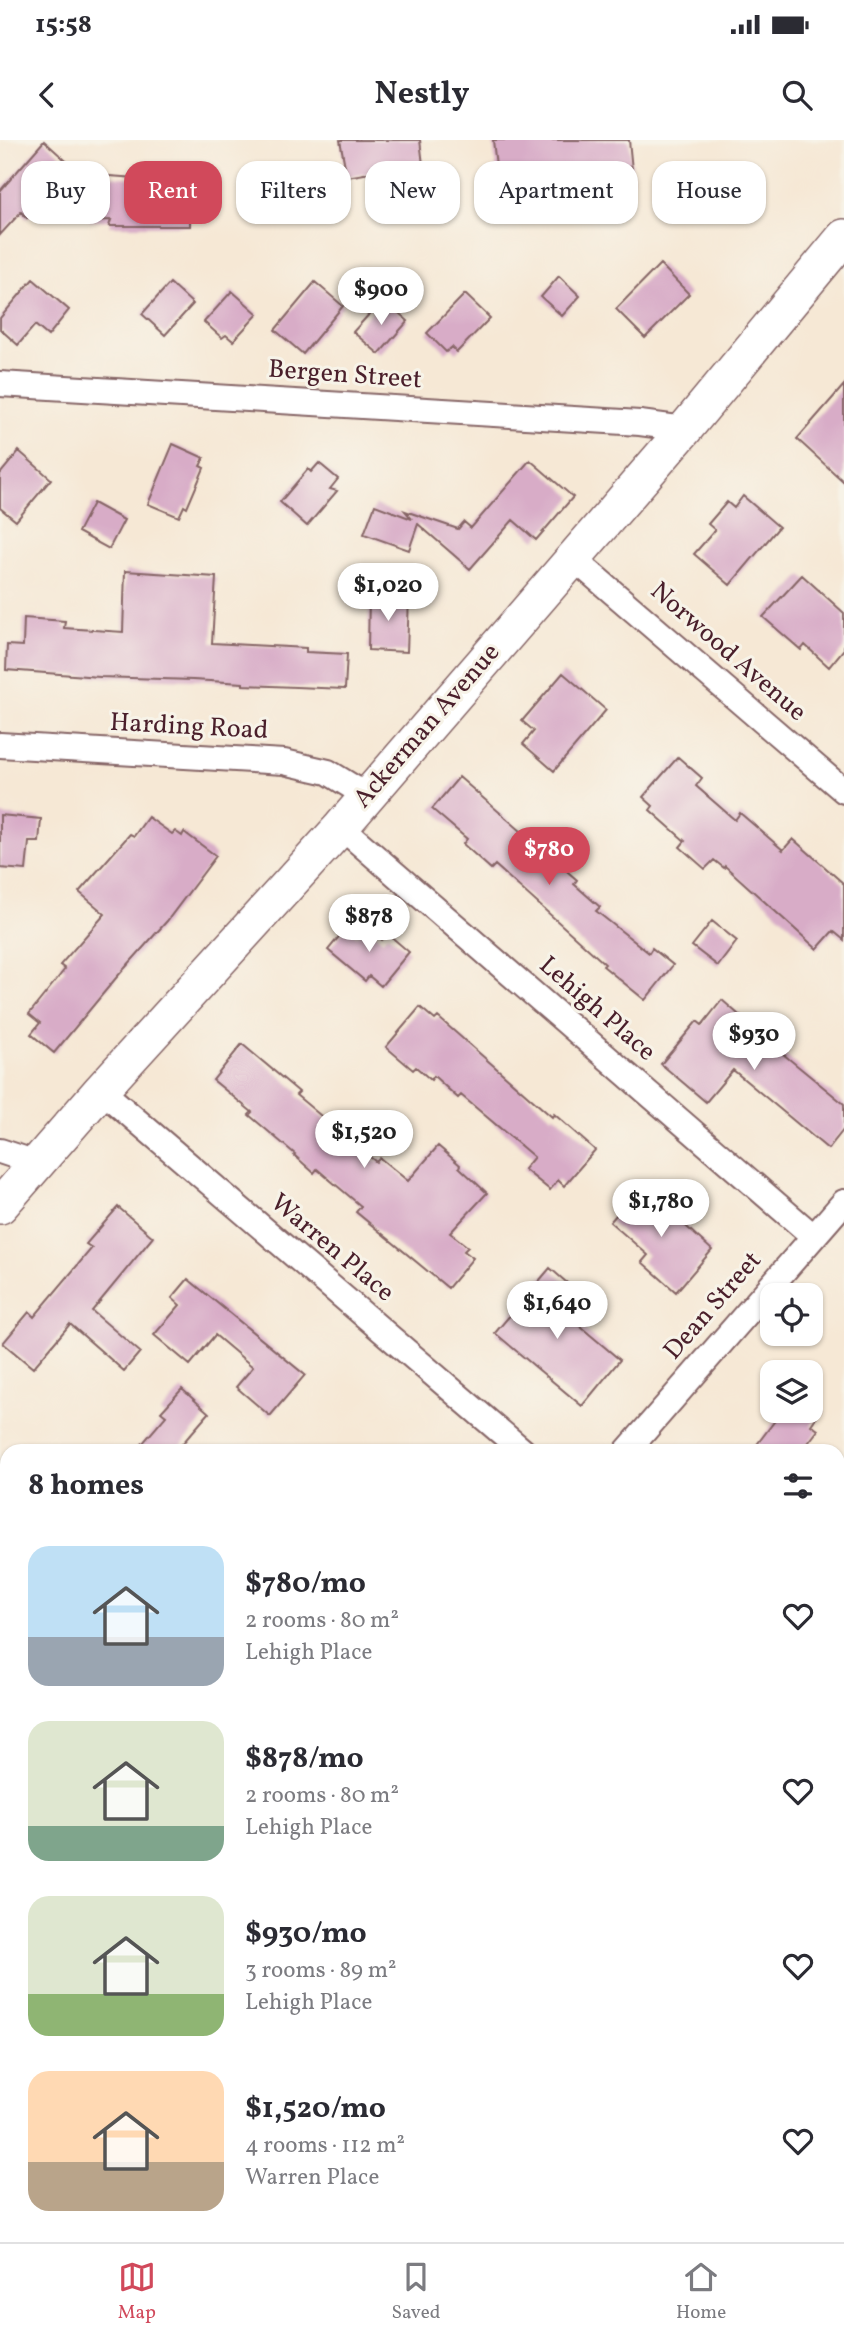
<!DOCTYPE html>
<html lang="en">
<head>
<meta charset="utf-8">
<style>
	:root { --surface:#fff; --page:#f2f2f3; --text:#2b2b33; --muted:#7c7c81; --line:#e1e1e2; --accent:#d1495b }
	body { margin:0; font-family:Vollkorn,serif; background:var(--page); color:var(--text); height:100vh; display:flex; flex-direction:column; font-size:26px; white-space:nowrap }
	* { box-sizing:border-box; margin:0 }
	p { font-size:23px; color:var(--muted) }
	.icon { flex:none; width:38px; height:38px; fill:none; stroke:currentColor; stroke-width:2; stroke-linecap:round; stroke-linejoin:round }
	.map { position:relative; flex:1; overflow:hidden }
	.drawer { position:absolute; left:0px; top:1304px; width:845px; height:800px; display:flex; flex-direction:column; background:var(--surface); border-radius:21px 21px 0 0; box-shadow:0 2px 5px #0004 }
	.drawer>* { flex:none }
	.guide { position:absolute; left:21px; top:21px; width:803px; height:63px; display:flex; gap:14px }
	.controls { position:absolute; left:760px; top:1143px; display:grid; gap:14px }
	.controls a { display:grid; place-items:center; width:63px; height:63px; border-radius:14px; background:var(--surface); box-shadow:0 2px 5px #0004; font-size:35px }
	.price { position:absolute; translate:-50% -60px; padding:0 16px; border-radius:24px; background:#fff; color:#222; font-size:23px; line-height:46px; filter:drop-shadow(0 2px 4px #0008) }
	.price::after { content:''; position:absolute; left:50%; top:42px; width:21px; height:16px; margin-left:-10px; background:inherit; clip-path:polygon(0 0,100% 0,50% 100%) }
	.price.selected { background:var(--accent); color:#fff }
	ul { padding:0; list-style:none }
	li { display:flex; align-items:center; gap:21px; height:175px; padding:0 28px }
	li span { display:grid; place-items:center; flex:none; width:196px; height:140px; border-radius:21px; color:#555 }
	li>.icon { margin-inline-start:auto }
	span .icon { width:84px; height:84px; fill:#fffc; stroke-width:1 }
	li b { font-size:30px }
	h2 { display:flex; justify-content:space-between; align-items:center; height:84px; padding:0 28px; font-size:30px }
	.tag { padding:0 24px; border-radius:21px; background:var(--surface); box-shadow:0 2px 5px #0004; font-size:24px; line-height:63px }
	.tag.selected { background:var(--accent); color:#fff }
	.status { display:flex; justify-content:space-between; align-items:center; height:49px; padding:0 35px; background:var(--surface); direction:ltr }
	.status svg { height:19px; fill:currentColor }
	header { display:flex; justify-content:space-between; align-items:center; height:91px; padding:0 28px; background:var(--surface); font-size:32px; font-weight:700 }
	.menu { display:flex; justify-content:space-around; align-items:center; height:98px; border-top:2px solid var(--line); background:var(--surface); font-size:19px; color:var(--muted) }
	.menu a { display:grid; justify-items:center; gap:4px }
	.menu .selected { color:var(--accent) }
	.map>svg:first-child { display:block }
</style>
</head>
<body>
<div class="status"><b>15:58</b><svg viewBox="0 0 49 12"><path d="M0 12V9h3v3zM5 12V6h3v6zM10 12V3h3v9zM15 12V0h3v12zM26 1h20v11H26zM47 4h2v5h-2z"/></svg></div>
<header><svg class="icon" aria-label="back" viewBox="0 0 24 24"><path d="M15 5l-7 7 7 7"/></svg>Nestly<svg class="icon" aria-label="search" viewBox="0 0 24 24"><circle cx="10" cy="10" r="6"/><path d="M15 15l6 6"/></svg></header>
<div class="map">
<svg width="844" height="2102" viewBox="0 0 844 2102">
	<rect width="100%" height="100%" fill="#f7f3e8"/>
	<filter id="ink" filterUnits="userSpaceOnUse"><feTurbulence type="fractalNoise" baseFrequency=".0143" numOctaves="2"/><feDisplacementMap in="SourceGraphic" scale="14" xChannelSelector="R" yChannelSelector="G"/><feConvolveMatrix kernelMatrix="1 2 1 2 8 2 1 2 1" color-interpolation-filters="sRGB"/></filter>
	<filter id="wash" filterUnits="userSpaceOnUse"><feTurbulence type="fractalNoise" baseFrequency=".00686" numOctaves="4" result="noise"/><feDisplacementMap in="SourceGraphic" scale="28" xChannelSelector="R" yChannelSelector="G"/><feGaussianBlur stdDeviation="1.57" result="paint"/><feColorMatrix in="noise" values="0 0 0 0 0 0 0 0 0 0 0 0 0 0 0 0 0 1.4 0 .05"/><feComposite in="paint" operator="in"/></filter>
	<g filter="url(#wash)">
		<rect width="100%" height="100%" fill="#f6e8d5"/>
		<g id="blocks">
			<path fill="#d8acc7" d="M340,0H420L425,42L389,47L387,30L347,37Z
				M493,0H629L633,40L499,52Z
				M44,1L83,36L44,81L33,72L27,78L21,72L0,95V51Z
				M96,35L202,43L201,71L190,72V86H109L111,80L89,81Z
				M660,124L689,154L645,198L616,169Z
				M559,136L580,156L562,176L541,157Z
				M33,139L69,170L48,196L35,185L18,205L0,189V178Z
				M315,142L343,166L303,214L275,190Z
				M170,143L193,164L165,195L142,174Z
				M232,151L258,174L233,201L226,195L222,198L204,182Z
				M465,154L490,178L457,212L452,207L446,212L427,193Z
				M383,159L408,181L379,214L353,192Z
				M844,245V342L797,299Z
				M173,304L204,318L200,326L204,328L187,368L184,366L179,377L148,364Z
				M19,311L51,339L16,381L0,368V334Z
				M530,320L573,357L536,400L513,380L470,429L418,384L409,410L364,394L375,365L412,379L405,371L458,389L464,382L471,388Z
				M319,323L338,339L330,349L337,351L307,386L280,362L308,329L311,332Z
				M743,356L779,387L730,445L694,414L715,390L708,384L727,362L734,368Z
				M93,363L124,380L109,409L78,392Z
				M125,431L216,437L212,503L306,508V512L347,514L345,549L243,545V543L193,540L100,537L6,530L7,505L23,506L24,478L65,481L64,488L123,492Z
				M802,435L844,473V509L829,527L805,505L801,510L763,477Z
				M369,456H409L407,512L368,510Z
				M563,533L606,570L554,631L523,604L534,591L522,581Z
				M678,617L702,638L696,646L735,680L740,673L783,710L793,699L844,744V800L833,791L817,809L725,726L724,728L714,720L705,729L680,707L685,701L650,670L653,666L643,657Z
				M459,637L577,740L574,744L600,767L596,771L649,813L652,808L673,825L645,860L603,826L605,824L495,725L491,729L463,704L467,699L432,669Z
				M0,675L41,679L39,702H29L26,730L0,728Z
				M148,677L172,694L175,691L182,696L184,692L216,716L167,781L116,838L54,913L31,894L40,883L29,874L65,829L60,825L105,774L79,752L130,694L134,696Z
				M712,781L737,801L718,826L692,806Z
				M365,786L382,800L388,794L409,812L381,846L369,836L365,841L328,810L346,788L357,796Z
				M722,860L762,895L761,896L844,964V989L828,1009L733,930L706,962L661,924L697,881L702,885Z
				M420,867L435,880L438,877L552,977L554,974L595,1010L564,1046L558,1040L550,1050L524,1029L534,1017L461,955L458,958L434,936L431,940L416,927L413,930L386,907Z
				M242,904L299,952L296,955L376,1022L380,1018L408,1041L438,1006L460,1025L459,1027L487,1053L450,1093L468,1107L464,1111L473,1118L448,1148L356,1072L361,1066L317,1029L314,1033L294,1015L295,1014L249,975L252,972L213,940Z
				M642,1046L712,1110L676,1152L642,1122L648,1115L610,1082Z
				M118,1067L153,1097L92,1171L140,1212L124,1231L70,1184L33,1228L3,1203L29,1172L34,1177L92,1108L86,1104Z
				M550,1128L573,1148L557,1167L620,1220L582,1266L495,1193Z
				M188,1139L305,1235L270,1276L236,1247L253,1227L215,1195L190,1225L154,1195L180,1165L172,1158Z
				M182,1249L209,1273L176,1311H136L166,1276L161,1272Z
				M783,1270H821L811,1285L818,1290L802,1311H752Z"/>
		</g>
	</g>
	<g filter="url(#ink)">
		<use href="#blocks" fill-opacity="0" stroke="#866566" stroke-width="2"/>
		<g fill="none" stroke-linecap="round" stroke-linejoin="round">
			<defs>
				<path id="street" d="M0,244L640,283L685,289
					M573,418L844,651
					M0,605L284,622L328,632L367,656
					M341,687L813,1096
					M101,950L523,1311
					M0,1011L36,1023
					M627,1311L844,1062
					M0,1474L7,1480"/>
				<path id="secondary" d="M0,1066L101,950L341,687L685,289L844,97"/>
				<path id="primary" d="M0,2030H7
					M838,2087H844"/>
			</defs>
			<use href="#street" stroke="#866566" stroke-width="28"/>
			<use href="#secondary" stroke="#866566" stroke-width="38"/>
			<use href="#primary" stroke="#866566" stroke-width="42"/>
			<use href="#street" stroke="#fff" stroke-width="24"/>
			<use href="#secondary" stroke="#fff" stroke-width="35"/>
			<use href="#primary" stroke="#fff" stroke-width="38"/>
		</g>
	</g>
	<g text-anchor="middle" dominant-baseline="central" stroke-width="6" stroke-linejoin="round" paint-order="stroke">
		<g font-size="26" fill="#4a1f2b" stroke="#f7f3e8">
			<text transform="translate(345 235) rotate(4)">Bergen Street</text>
			<text transform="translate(728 512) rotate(41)">Norwood Avenue</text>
			<text transform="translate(427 586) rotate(-49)">Ackerman Avenue</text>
			<text transform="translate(189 587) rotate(3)">Harding Road</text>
			<text transform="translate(597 869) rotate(41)">Lehigh Place</text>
			<text transform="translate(332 1108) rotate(40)">Warren Place</text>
			<text transform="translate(713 1166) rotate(-49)">Dean Street</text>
		</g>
	</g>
</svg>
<div class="controls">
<a><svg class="icon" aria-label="locate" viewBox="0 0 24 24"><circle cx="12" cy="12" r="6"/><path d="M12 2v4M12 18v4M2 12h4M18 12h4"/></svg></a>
<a><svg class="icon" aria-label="layers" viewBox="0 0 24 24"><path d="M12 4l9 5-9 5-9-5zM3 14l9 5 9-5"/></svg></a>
</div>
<b class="price" style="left:381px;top:187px">$900</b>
<b class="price" style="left:388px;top:483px">$1,020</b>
<b class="price selected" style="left:549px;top:747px">$780</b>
<b class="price" style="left:369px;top:814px">$878</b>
<b class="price" style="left:754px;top:932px">$930</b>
<b class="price" style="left:364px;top:1030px">$1,520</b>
<b class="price" style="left:661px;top:1099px">$1,780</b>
<b class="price" style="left:557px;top:1201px">$1,640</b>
<div class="guide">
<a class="tag">Buy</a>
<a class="tag selected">Rent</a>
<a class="tag">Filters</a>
<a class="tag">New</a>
<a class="tag">Apartment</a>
<a class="tag">House</a>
</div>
<section class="drawer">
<h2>8 homes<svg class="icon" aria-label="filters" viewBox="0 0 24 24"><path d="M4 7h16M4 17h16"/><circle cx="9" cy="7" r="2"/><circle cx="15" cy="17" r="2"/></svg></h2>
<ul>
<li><span style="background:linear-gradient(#bfe0f5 65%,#9aa5b1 0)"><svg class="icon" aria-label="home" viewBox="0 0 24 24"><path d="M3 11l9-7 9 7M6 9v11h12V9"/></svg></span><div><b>$780/mo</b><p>2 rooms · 80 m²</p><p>Lehigh Place</p></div><svg class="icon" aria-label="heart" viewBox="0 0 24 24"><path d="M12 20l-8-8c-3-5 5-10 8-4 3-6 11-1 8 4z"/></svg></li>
<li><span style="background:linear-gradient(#dfe7d0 75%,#7fa58c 0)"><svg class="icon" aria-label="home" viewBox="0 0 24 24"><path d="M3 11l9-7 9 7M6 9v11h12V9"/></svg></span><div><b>$878/mo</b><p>2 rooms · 80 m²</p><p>Lehigh Place</p></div><svg class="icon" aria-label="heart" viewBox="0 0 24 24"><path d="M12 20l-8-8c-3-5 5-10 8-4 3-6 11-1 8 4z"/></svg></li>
<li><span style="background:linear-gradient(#dfe7d0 70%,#8fb573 0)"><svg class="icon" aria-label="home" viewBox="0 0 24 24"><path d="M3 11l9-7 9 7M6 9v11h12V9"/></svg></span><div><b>$930/mo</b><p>3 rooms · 89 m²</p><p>Lehigh Place</p></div><svg class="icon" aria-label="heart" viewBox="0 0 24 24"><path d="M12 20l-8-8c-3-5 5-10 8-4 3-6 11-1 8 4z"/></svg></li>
<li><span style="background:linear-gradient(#ffd9b3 65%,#b9a48a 0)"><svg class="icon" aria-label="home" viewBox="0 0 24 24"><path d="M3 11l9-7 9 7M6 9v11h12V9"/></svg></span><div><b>$1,520/mo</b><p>4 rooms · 112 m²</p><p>Warren Place</p></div><svg class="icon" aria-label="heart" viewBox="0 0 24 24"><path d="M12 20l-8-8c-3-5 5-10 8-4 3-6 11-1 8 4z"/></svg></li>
</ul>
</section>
</div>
<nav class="menu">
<a class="selected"><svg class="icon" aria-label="map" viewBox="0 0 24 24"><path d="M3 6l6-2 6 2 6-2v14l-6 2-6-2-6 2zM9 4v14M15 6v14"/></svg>Map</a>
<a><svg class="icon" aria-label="saved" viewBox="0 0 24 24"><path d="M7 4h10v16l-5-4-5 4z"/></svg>Saved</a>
<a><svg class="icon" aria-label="home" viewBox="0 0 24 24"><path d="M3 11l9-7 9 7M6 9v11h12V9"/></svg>Home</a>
</nav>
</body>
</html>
